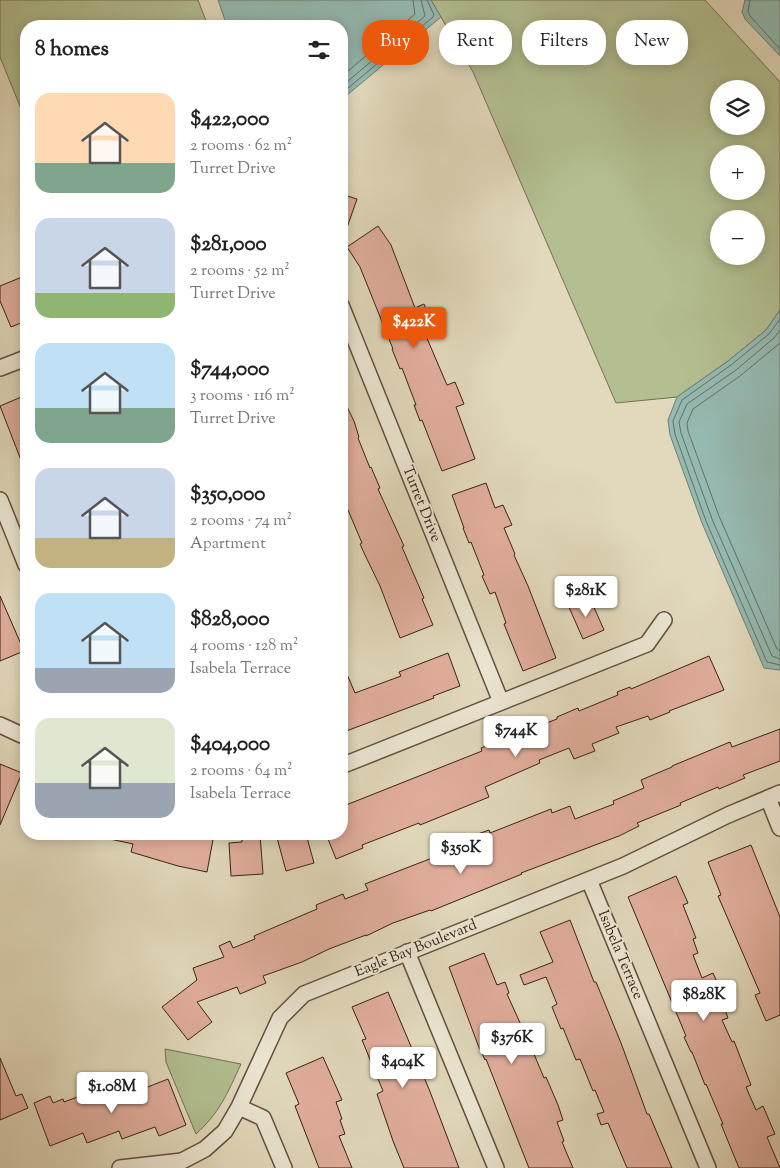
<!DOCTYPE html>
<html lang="en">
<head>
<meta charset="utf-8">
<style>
	:root { --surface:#fff; --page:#f2f2f2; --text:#222; --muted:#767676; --accent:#ea580c }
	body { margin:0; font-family:"Sorts Mill Goudy",serif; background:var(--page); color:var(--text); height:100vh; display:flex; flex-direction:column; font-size:19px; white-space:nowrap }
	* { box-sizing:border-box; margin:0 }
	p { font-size:16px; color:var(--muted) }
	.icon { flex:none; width:28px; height:28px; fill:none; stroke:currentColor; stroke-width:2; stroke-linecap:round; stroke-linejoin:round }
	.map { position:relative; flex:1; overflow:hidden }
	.side { position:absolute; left:20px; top:20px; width:328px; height:820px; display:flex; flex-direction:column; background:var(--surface); border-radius:20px; box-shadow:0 2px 12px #0003 }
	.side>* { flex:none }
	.banner { position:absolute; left:362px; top:20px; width:342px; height:45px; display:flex; gap:10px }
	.controls { position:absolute; left:710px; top:80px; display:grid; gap:10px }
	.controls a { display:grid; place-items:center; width:55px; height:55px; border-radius:50%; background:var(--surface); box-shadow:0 2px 12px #0003; font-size:25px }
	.price { position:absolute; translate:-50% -42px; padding:0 11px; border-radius:5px; background:#fff; color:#222; font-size:16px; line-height:32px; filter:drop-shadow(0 1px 2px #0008) }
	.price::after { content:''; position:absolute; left:50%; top:30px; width:15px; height:11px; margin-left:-8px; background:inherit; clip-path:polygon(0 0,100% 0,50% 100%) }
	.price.current { background:var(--accent); color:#fff }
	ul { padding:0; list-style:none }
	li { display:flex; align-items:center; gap:15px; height:125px; padding:0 15px }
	li span { display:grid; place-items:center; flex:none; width:140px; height:100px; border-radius:15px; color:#555 }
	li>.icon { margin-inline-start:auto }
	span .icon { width:60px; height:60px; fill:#fffc; stroke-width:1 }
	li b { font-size:21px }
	h2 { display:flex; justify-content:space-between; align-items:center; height:60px; padding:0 15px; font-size:21px }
	.pill { padding:0 18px; border-radius:20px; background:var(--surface); box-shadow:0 2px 12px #0003; font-size:18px; line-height:45px }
	.pill.current { background:var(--accent); color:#fff }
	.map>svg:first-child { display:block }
</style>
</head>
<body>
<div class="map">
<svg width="780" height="1168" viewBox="0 0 780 1168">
	<rect width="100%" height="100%" fill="#e2d9bc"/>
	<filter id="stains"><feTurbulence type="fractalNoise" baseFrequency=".004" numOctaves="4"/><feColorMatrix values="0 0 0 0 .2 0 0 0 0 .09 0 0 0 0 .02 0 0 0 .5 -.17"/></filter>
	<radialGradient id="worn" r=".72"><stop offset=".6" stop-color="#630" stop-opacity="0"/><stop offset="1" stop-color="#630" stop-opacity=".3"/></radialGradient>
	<path fill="#b3bf91" stroke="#757052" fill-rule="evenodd" d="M0,0H198L208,26H26V121L0,57Z
		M431,0H705L780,82V310L766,330L728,361L677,397L616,403L473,72ZM719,89H756V126H719ZM719,154H756V191H719ZM719,219H756V256H719Z
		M165,1049L241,1064C227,1094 220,1112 196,1134L166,1062Z"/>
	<path fill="#95bab2" stroke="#6f7d73" d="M218,0H431L441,17L341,100V26H227Z
		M745,0H780V56L745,19L742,12Z
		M780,310V670L764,668L702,523L670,435L668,420L677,397L728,361L766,330Z"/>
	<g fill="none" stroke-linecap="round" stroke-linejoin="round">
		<path stroke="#666e63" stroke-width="1" d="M750,0L748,11L750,16L780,49
			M341,77L415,14L413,0
			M341,87L425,16L421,0
			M341,94L433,17L434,15L427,0
			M780,319L769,334L731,365L682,400L673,421L675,434L706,521L767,662L780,665
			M780,330L774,338L736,370L687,404L679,422L681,433L712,519L772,656L780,659
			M780,343L740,376L693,409L687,423L688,431L719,516L777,649L780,651"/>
	</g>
	<path fill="#e1ae9d" stroke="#372214" d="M341,194L357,199L343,239H341Z
		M378,226L391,245L415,308L424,304L433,325L423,329L447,385L455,382L464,404L456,407L475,459L442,471L422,420L420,421L414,405H416L402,368L400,369L392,349H393L360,267L347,247Z
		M22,277L26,287V321L11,327L0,301V286Z
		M26,395V473L0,406Z
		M341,395L354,421L359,437L358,438L370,468L371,467L380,488L378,489L404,546L402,547L424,598L422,599L433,625L400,638L380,586L365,555L360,544L362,543L345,503L341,505Z
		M486,483L495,508L503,505L512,525L504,528L515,554L514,555L528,586L556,658L523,671L504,624L506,623L495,592L490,594L482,576L484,575L471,542L469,543L463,528H464L452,495Z
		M0,596L24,651L0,661Z
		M589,596L604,630L583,639L568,605Z
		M448,653L460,686L433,696L434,698L341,733V660L355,693L401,676L399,672Z
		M709,656L724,690L669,711L670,712L650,720L648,716L616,727L619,733L592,744L595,751L574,759L569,748L539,760L540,763L485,787L489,797L420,825L419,823L362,845L363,848L336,859L326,834H341V807L482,751L481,748L557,719V717L578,708L579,711L618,695L617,692L630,687L631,689Z
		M780,729V761L743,775L745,778L719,789L718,787L680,803L681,805L637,823L639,826L619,836L521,873L522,874L431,911L430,910L393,923L366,936V935L329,949L302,962L263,976L266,983L240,994L237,987L197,1002L212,1022L188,1040L162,1007L197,980L193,968L224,957L219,946L230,941L233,948L255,939L254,936L317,909L316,905L343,894L345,899L368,890L365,884L445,853L443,849L454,845L456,851L478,842L475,835L489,830L490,833L551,809L552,813L570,806L575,819L614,804L613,801L644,788L641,780L672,767V766L730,742L732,747Z
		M0,764L22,773L0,825Z
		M111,834H214L207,872L178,866L131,852L133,844L110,839Z
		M242,834H260L263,874L231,876L229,843L242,842Z
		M276,834H306L314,863L286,871Z
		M751,845L780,917V1015L766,1021L755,995L760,993L718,896L721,895L708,862Z
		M676,876L688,903L683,905L696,938L693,939L698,953L693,955L702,978L713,973L725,1000L722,1002L728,1018L722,1020L732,1042L734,1041L751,1085L746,1087L756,1110L763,1106L775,1134L767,1137L780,1168H739L721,1124H723L706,1084L705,1085L692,1052H691L684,1037L686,1036L628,897Z
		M570,920L594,982H596L621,1043L647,1114H649L672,1168H627L608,1123L601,1125L597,1114L604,1112L595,1090L593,1091L580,1059L576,1060L563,1028L561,1029L552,1007L557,1004L546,977L524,985L520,975L553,962L540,932Z
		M484,953L497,985L505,982L509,993L507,994L521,1025L515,1028L525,1049L531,1047L544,1078L546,1077L558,1105L563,1120L557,1122L564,1141L562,1142L573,1168H529L523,1153L486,1059L485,1060L478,1045L449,967Z
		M388,992L429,1089L459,1168H404L393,1141L377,1094L383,1091L362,1040L366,1039L352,1007Z
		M323,1057L342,1100L336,1102L342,1119L340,1120L345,1134L339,1136L352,1168H319L295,1106L299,1104L286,1073Z
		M0,1058L16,1096L22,1094L28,1108L0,1120Z
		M168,1079L186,1125L159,1136L155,1127L122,1139L119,1131L87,1143L83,1133L50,1146L34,1103L50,1096L53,1103L63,1099L64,1102L80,1096L83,1102L114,1090L116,1096L134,1089L135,1092Z"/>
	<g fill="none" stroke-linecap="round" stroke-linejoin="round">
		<defs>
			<path id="minor" d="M341,305L501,702
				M0,368L26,358
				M0,500L26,565
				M0,725L26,737
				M341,766L647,644L664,620
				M768,798L780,828
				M589,880L708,1168
				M407,952L496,1168
				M239,1107L263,1118L284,1168
				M120,1168L182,1161L205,1149L225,1131L239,1107L280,1018L304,994L623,866L728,815L780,793"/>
		</defs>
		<use href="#minor" stroke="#62503e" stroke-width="18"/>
		<use href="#minor" stroke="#ece6d3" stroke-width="15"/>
	</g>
	<g text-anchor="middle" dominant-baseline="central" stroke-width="4" stroke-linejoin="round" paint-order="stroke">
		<g font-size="15" fill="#372214" stroke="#ece6d3">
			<text transform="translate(421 504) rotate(68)">Turret Drive</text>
			<text transform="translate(416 949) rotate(-22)">Eagle Bay Boulevard</text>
			<text transform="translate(620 955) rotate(67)">Isabela Terrace</text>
		</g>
	</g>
	<rect width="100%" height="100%" filter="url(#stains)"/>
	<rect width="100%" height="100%" fill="url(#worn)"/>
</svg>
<div class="controls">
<a><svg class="icon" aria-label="layers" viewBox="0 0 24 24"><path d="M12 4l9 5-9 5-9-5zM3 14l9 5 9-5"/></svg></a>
<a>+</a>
<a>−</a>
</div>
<b class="price current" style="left:414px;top:349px">$422K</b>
<b class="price" style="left:586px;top:618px">$281K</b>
<b class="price" style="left:516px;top:758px">$744K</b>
<b class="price" style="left:461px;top:875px">$350K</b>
<b class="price" style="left:704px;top:1022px">$828K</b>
<b class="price" style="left:512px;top:1065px">$376K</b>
<b class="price" style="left:403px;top:1089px">$404K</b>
<b class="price" style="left:112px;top:1114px">$1.08M</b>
<div class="banner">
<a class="pill current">Buy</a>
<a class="pill">Rent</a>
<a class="pill">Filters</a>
<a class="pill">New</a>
</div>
<section class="side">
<h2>8 homes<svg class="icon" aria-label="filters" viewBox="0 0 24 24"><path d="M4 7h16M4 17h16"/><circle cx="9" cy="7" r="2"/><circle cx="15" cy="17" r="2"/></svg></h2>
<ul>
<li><span style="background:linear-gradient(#ffd9b3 70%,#7fa58c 0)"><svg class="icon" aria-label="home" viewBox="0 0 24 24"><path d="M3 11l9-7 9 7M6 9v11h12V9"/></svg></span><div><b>$422,000</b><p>2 rooms · 62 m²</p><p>Turret Drive</p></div></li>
<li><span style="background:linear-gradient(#c9d6e8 75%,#8fb573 0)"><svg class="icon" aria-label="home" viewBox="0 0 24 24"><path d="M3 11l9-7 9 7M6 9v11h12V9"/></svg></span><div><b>$281,000</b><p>2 rooms · 52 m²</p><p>Turret Drive</p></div></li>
<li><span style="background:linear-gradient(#bfe0f5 65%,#7fa58c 0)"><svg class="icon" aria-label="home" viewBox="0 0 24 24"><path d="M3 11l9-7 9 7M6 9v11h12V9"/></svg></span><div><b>$744,000</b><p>3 rooms · 116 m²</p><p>Turret Drive</p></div></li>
<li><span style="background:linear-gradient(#c9d6e8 70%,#c2b280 0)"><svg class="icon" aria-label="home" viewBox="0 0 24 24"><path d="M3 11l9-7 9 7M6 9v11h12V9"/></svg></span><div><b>$350,000</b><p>2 rooms · 74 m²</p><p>Apartment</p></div></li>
<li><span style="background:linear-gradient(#bfe0f5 75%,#9aa5b1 0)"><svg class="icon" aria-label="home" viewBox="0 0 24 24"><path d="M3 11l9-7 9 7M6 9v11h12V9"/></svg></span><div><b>$828,000</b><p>4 rooms · 128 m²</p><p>Isabela Terrace</p></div></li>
<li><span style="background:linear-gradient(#dfe7d0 65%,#9aa5b1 0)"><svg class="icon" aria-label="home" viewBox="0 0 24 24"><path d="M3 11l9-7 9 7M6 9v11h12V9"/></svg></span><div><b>$404,000</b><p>2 rooms · 64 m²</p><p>Isabela Terrace</p></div></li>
</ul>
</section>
</div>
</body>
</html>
